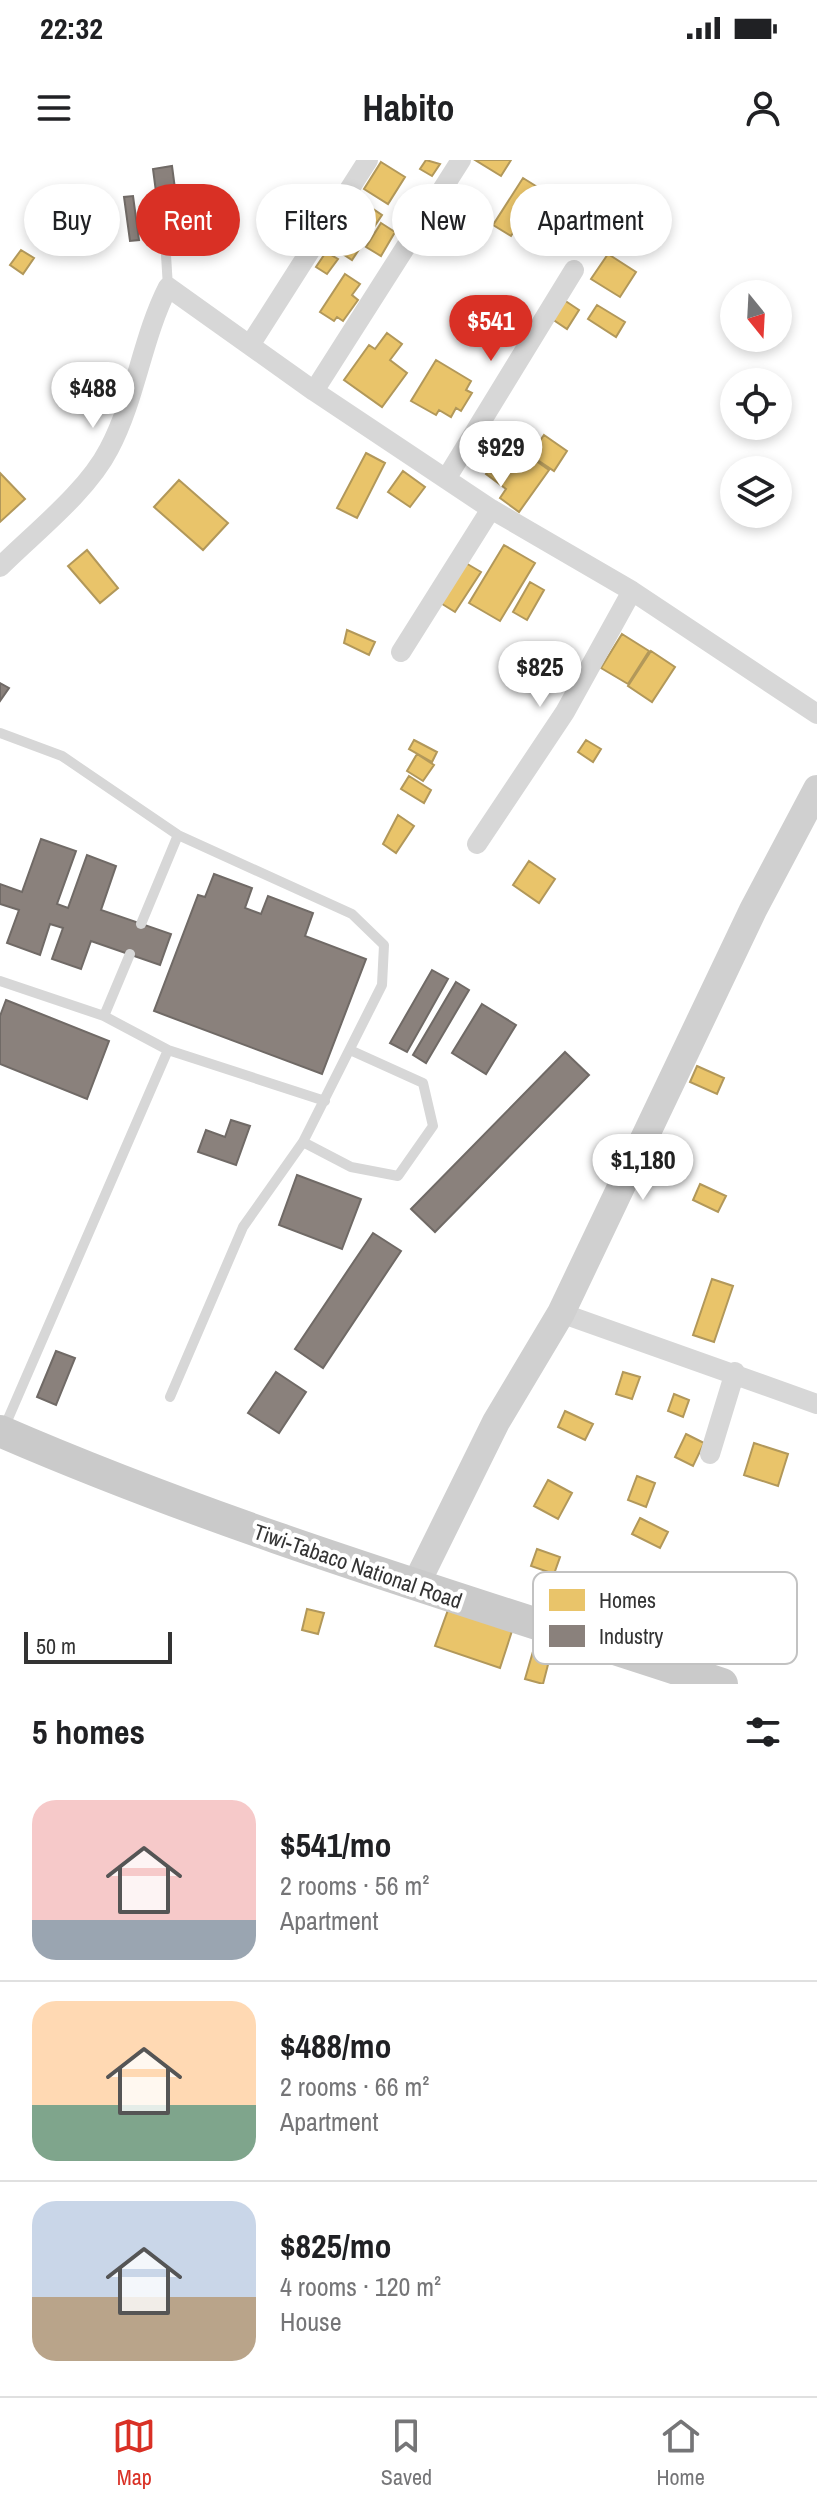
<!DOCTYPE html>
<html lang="en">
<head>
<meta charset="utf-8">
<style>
	:root { --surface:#fff; --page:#f2f2f2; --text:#202124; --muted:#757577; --line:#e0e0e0; --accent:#d93025 }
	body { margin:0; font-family:"Archivo Narrow",sans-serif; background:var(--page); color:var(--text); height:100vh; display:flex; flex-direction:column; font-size:30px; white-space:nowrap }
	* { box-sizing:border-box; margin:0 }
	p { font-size:26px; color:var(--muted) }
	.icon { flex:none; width:44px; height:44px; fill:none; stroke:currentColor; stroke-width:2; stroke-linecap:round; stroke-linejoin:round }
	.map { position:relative; height:1524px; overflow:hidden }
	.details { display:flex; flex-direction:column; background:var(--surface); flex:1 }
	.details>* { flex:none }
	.hud { position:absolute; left:24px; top:24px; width:770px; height:72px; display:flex; gap:16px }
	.needle { width:52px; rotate:162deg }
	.tools { position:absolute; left:720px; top:120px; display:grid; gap:16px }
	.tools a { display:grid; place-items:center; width:72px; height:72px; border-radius:50%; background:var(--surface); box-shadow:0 4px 12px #0003; font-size:40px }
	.scale { position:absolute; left:24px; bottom:20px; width:148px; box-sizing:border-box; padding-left:8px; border:4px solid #333; border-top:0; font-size:22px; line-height:28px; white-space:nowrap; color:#333; -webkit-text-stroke:6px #fff; paint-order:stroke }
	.price { position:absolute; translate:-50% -68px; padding:0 18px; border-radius:28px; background:#fff; color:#222; font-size:26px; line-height:52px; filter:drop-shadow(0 2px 4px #0008) }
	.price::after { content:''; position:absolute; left:50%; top:48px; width:24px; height:18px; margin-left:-12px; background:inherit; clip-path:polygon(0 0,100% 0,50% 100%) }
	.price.selected { background:var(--accent); color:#fff }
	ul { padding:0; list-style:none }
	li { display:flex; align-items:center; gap:24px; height:200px; padding:0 32px }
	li+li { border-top:2px solid var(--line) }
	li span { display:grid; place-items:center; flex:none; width:224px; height:160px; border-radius:24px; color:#555 }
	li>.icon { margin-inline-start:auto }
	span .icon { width:96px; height:96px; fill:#fffc; stroke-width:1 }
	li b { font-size:34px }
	h2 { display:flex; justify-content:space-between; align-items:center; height:96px; padding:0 32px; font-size:34px }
	.pill { padding:0 28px; border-radius:36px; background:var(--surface); box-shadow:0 4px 12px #0003; font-size:28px; line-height:72px }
	.pill.selected { background:var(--accent); color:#fff }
	.status { display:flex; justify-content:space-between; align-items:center; height:56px; padding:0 40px; background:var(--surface); direction:ltr }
	.status svg { height:22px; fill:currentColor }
	header { display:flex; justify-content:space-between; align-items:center; height:104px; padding:0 32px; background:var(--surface); font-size:36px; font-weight:700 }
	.tabs { display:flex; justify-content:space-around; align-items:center; height:112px; border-top:2px solid var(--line); background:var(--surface); font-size:22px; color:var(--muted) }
	.tabs a { display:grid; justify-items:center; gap:4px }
	.tabs .selected { color:var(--accent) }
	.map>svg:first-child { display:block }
</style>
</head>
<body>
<div class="status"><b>22:32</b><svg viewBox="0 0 49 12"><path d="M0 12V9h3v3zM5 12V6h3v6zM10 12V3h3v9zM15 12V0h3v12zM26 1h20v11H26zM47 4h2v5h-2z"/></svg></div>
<header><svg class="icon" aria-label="menu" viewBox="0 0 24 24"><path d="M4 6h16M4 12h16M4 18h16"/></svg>Habito<svg class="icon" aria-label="person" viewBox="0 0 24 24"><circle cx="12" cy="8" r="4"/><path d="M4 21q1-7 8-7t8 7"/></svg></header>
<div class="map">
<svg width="817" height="1524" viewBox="0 0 817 1524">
	<rect width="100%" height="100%" fill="#fff"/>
	<path fill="#e9c46a" stroke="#b2985a" stroke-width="2" d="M426,0L440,4L432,16L420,9Z
		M475,0H511L501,16Z
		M381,2L405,17L388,44L364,29Z
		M523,18L571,48L550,81L520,62L511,76L493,65Z
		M360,40L382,55L352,100L329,85Z
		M381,63L395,72L381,96L366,87Z
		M21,90L34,98L23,114L10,105Z
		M326,92L338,99L327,114L316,107Z
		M608,94L636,112L620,137L591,119Z
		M345,114L360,124L352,135L358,140L343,161L337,157L334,161L320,152Z
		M564,140L579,150L567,169L552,159Z
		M597,145L625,162L616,177L588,159Z
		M387,173L402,184L390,200L407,213L382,247L344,220L369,185L375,189Z
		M436,200L471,221L466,230L472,233L461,251L456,248L451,257L439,250L436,255L411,241Z
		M516,265L526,270L521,279L512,275Z
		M544,275L567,291L554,311L530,295Z
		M509,282L549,310L519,352L500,338L506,329L486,314Z
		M366,293L385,303L357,358L337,348Z
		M403,311L425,327L410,347L388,332Z
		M0,313L25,339L0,362Z
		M179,320L228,363L203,390L154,347Z
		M504,385L535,403L500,461L469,443Z
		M87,390L118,428L100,443L68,406Z
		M464,402L481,412L455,452L439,442Z
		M530,422L544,430L527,460L513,452Z
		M347,470L375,482L369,495L344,483Z
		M622,474L649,491L628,524L601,508Z
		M651,491L675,507L652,542L628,526Z
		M414,580L437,592L432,602L409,589Z
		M586,580L601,589L593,602L578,592Z
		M417,594L434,605L423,621L407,611Z
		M409,616L431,630L424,643L401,629Z
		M398,655L414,666L396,693L383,684Z
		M529,701L555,719L539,743L513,725Z
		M697,906L724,918L717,934L690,922Z
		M700,1024L726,1036L718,1052L693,1040Z
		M712,1119L733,1126L714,1182L693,1175Z
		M623,1212L640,1217L632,1239L616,1234Z
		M674,1234L689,1240L683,1257L668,1251Z
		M565,1251L593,1264L585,1280L558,1267Z
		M686,1274L704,1283L693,1306L675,1297Z
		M754,1283L788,1294L778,1326L744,1315Z
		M637,1316L655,1323L646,1347L628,1340Z
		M548,1320L572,1333L558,1359L534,1346Z
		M640,1358L668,1372L660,1388L632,1374Z
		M537,1389L560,1397L554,1414L531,1406Z
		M307,1449L324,1453L318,1474L302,1470Z
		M448,1450L512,1471L500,1508L435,1486Z
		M534,1488L551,1493L543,1524L525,1519Z"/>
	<path fill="#8a817c" stroke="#706a66" stroke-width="2" d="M172,6L177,44L158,47L153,9Z
		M133,36L139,80L130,81L124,37Z
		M0,523L9,528L0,541Z
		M41,679L76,691L57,744L68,748L87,695L116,706L101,750L171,774L160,805L91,781L81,809L52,799L63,768L50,764L40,795L7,783L19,750L0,744V724L22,732Z
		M214,714L252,728L245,748L261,754L268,736L313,753L305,776L366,799L322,914L154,851L198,735L205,737Z
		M432,810L448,819L407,892L390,883Z
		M456,822L469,830L426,903L413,895Z
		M6,840L109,881L87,939L0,904V856Z
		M482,844L516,865L486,914L452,893Z
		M565,892L589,915L435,1072L411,1049Z
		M231,960L250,966L236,1005L198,992L206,970L225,977Z
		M297,1015L361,1039L342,1089L279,1065Z
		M373,1073L401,1091L323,1208L295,1189Z
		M56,1191L75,1198L56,1245L37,1237Z
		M276,1212L306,1232L279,1273L248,1253Z"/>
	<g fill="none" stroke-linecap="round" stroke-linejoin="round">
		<path stroke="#d7d7d7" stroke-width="10" d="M165,79L168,127
			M0,573L62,596L178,675L352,754L384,785L382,825L303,982L243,1067L170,1237
			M141,764L178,675
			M0,821L104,856L168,890
			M104,856L130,794
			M303,982L351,1007L398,1016L433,966L423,923L350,890
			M4,1268L168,890L325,941"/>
		<path stroke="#d7d7d7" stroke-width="20" d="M250,185L368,0
			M314,231L461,0
			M446,319L574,110
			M0,407C34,373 87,332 109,289C136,238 142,178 168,127L314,231L491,349L632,431L817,554
			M401,492L491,349
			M477,684L565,552L632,431
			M561,1153L817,1244
			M710,1294L735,1212"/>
		<path stroke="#d0d0d0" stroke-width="28" d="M415,1426L496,1262L561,1153L753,750L817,629"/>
		<path stroke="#cacaca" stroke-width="32" d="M0,1271C235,1373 480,1444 722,1524"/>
	</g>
	<g text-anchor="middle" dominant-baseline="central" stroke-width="8" stroke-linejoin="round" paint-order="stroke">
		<g font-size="22" fill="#333" stroke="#fff">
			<text transform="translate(358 1406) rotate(19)">Tiwi-Tabaco National Road</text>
		</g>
	</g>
	<rect x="533" y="1412" width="264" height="92" rx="12" fill="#fff" stroke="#c2c2c2" stroke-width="2"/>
	<rect x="549" y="1429" width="36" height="22" fill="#e9c46a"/>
	<rect x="549" y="1465" width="36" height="22" fill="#8a817c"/>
	<g font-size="22" fill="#333">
		<text x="599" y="1448">Homes</text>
		<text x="599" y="1484">Industry</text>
	</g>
</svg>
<div class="tools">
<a><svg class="needle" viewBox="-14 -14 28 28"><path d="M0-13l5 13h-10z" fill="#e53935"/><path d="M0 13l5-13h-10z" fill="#757577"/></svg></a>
<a><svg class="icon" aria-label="locate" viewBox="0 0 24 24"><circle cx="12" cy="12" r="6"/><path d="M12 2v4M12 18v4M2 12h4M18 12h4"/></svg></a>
<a><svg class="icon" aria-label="layers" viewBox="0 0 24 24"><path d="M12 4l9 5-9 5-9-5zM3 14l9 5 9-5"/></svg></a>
</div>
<div class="scale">50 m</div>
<b class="price selected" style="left:491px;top:203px">$541</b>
<b class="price" style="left:93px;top:270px">$488</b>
<b class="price" style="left:501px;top:329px">$929</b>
<b class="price" style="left:540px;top:549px">$825</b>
<b class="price" style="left:643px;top:1042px">$1,180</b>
<div class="hud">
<a class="pill">Buy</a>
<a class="pill selected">Rent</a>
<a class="pill">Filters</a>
<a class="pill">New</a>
<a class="pill">Apartment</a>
</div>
</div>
<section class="details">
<h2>5 homes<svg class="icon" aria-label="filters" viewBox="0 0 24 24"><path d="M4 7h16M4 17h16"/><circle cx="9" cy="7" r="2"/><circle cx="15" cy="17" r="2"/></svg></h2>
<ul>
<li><span style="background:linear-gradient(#f6c9c9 75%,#9aa5b1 0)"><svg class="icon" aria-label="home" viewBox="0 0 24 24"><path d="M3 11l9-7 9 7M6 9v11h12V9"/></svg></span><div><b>$541/mo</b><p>2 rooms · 56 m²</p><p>Apartment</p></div></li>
<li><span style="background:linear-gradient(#ffd9b3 65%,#7fa58c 0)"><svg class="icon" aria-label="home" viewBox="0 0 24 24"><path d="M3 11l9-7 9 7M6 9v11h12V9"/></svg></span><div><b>$488/mo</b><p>2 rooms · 66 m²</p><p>Apartment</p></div></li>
<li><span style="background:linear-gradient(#c9d6e8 60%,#b9a48a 0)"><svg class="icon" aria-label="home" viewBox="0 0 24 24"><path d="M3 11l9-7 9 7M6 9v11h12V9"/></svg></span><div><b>$825/mo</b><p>4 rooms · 120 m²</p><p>House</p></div></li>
</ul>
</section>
<nav class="tabs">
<a class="selected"><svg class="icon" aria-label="map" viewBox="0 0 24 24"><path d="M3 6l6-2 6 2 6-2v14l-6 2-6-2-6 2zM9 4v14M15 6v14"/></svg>Map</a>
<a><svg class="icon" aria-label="saved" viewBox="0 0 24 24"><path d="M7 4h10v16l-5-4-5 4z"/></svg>Saved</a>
<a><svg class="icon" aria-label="home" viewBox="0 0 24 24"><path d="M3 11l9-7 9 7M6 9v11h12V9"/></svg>Home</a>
</nav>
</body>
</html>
